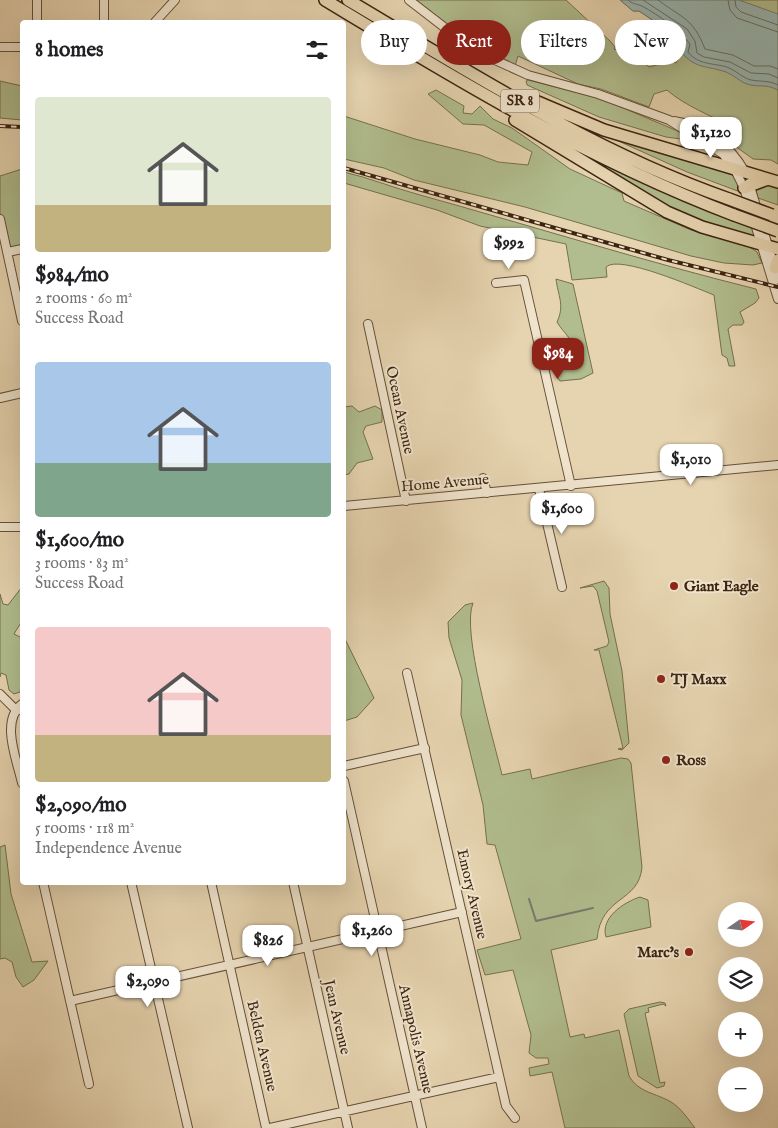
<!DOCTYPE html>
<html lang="en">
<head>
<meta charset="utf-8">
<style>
	:root { --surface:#fff; --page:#f6f6f6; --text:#202124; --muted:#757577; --accent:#8f2418 }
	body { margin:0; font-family:"IM FELL English",serif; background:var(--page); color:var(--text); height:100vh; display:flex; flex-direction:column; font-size:19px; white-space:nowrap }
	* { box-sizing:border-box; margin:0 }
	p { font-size:16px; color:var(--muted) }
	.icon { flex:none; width:28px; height:28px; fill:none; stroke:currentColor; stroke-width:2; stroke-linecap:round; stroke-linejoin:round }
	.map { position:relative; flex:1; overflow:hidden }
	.side { position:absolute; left:20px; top:20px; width:326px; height:865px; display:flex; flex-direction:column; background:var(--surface); border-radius:5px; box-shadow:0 5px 20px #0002 }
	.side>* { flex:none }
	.banner { position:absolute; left:361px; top:20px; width:341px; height:45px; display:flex; gap:10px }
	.needle { width:32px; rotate:76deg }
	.fabs { position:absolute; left:718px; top:902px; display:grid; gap:10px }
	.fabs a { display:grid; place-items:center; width:45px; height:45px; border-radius:50%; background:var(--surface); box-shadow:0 5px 20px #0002; font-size:25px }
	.price { position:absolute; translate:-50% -42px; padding:0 11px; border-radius:10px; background:#fff; color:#222; font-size:16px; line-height:32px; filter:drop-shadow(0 1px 2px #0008) }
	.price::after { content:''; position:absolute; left:50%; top:30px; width:15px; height:11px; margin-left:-8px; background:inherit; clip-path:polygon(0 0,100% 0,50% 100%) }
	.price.on { background:var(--accent); color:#fff }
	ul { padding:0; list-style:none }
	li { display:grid; align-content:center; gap:10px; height:265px; padding:0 15px }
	li span { display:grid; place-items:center; height:155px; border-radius:5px; color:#555 }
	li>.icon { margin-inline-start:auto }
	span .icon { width:90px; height:90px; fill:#fffc; stroke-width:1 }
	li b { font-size:21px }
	h2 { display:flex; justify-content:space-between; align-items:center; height:60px; padding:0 15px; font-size:21px }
	.tag { padding:0 18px; border-radius:22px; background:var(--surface); box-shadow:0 5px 20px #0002; font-size:18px; line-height:45px }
	.tag.on { background:var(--accent); color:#fff }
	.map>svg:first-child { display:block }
</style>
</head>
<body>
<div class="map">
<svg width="778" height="1128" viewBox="0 0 778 1128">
	<rect width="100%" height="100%" fill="#e6d4b0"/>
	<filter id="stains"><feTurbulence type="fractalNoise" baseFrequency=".004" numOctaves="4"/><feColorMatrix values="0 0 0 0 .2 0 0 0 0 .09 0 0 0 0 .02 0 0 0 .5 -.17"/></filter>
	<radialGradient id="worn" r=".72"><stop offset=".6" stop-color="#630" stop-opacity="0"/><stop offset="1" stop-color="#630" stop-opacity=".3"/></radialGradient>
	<path fill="#b1bd8e" stroke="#76704f" d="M416,0H566L610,41L615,47L614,49L640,59L649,67L672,61L676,63L685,45L679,40L680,37H674L661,23L660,25L639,11H633L620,0H778V164L771,160L753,159L731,143L734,129C712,115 686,107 667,90L654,94L649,107L601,89L578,84L518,56L515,66L469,41Z
		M528,80L602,99L680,132L684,137L681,139L666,137L599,117L527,85L526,81Z
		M0,81L22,86V120L0,118Z
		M436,90L464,106L463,113L472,114L480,106L493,119L512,128L570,169L622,193L624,201L691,230L748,246L757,252L762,263L753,265L724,263L691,256L525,207L414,180L384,168L344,159V116L415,139L480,155L498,162L528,165L532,152L484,125L463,124L428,94Z
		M603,134L733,173L743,193L687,172Z
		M587,158L752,226L755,237L750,238L673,212Z
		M22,169V249L8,252L0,218V176Z
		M344,172C370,178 394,188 420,195C532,226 643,261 756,289L759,298L755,303L740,312L744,322L742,325H733L728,329L735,366H729L727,358L722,355L714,295C696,288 619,254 606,267L607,277L572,280L566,244L480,226L437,210L344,183Z
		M760,183L778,186V205L758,198L755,186Z
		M556,279L573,284L593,373L581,379L560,381L557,377C563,366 578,351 569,338C565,332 561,329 557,322C565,305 558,296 556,279Z
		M352,406L359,412L375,406L382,410V422L366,426L363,432L373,459L357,463L349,474L344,475V407Z
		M604,581L609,588L610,614L622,671L629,743L622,750L618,749L623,748L599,650H594L607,646L609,642L597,591L593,586L580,588Z
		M22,587V621L14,634L22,638V681L20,692L14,694L9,690L6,675L1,673L0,677V594L3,604L8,605Z
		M473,603C461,631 494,741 502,775L530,769L532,779L621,758L628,759L631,763L642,867C639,903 601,895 597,939L551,950L570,1037L584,1034L585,1038L619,1030L629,1076C639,1093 656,1093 671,1102C681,1108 688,1119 695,1128H565L552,1072L530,1076L529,1068L549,1064L548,1058H536L529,1053L531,1035L513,970L485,975L477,950L521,939L495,845L487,844L483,805L461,715L462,680L449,638L448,622L465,605Z
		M344,637L374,698L357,717L344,721Z
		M5,845L11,894L32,962L48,961L34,980L23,987L16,977L12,962L5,958L0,959V847Z
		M640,897L648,900L651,927L606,937C600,918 624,902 640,897Z
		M660,1002L665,1003L666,1006L663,1004L648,1008L649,1012L645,1013L660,1083L665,1082L664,1086L657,1088L638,1076L624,1014L629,1009Z"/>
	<path fill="#99b7b4" stroke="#747c72" d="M620,0H739L778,14V90C764,83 758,88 747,84C740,82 734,75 726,72C706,65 697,70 681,52L685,46L679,40L680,37H674L661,23L660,25L639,11H633Z"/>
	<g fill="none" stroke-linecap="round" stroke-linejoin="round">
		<path stroke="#6a6e62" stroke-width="1" d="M628,0C632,4 637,4 642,6C660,16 677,28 690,44L688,52C698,65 713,63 727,67C735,70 743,78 751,80C762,82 768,80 778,85
			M643,0L687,29L695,41L697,53L704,57L730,62L751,73L769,74L778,78
			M658,0C682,18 693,18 705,49L733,55L754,66H770L778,69
			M728,0L730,10L737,18L778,32
			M735,0L736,7L741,12L778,25"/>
		<path stroke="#747c72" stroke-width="2" d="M529,899L536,921L593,908"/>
		<defs>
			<path id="minor" d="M37,0V22
				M104,0V22
				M409,0L475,51L528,75L598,94L669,120L723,154L735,170L744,188L778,299
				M155,22L175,0
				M0,47H22
				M674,121C704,125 730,145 745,172
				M749,183L778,279
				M0,219L22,321
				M8,252L22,249
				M496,283L524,280L571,486
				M368,324L406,501
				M0,398L22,393
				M483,478L487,493
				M539,489L562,587
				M344,506L778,465
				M0,527H22
				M407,673L506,1106L515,1118
				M0,694L17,711
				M22,704C0,721 17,760 22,783
				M344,766L425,748
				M344,781L422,1128
				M43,882L89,1084
				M131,882L188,1128
				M211,882L266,1128
				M293,882L348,1128
				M70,1001L462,912
				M270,1128L499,1077"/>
			<path id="highway" d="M325,0C457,80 589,160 734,215
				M348,0C471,73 594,152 729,199
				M533,100L604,130L778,182
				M515,120L667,212L702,227L778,249
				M744,188L768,179
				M775,268L778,260"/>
		</defs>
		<use href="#minor" stroke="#665038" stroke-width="10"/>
		<use href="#highway" stroke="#3c2410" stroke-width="14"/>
		<use href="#minor" stroke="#efe3cc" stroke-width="8"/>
		<use href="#highway" stroke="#e6d4b0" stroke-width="11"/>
		<defs>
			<path id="rail" d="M0,126L22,127
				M344,168L668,260L778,287"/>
		</defs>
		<use href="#rail" stroke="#3c2410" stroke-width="4"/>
		<use href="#rail" stroke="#efe3cc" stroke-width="2" stroke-dasharray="5.5" stroke-linecap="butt"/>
		<defs>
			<path id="highway-bridge" d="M729,199L772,215
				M734,215L778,231"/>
		</defs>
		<use href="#highway-bridge" stroke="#3c2410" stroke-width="14" stroke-linecap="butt"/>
		<use href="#highway-bridge" stroke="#e6d4b0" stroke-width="11"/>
	</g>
	<g fill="#8f2418" stroke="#efe3cc" stroke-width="2">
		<circle cx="674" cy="586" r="5"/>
		<circle cx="661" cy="679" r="5"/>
		<circle cx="666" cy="760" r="5"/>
		<circle cx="689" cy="952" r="5"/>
	</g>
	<g text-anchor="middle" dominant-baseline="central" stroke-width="4" stroke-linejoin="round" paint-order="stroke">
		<rect fill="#efe3cc" stroke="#725d48" stroke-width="1" x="501" y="89.5" width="38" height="23" rx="4"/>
		<g font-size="14" font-weight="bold" fill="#3c2410">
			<text x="520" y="101">SR 8</text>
		</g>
		<g font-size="15" fill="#3c2410" stroke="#efe3cc">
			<text transform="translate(400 410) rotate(78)">Ocean Avenue</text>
			<text transform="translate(445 483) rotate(-5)">Home Avenue</text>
			<text transform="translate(472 894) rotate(77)">Emory Avenue</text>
			<text transform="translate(337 1017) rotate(77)">Jean Avenue</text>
			<text transform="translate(416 1039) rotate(77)">Annapolis Avenue</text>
			<text transform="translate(262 1046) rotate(77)">Belden Avenue</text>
		</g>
		<g font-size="15" font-weight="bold" fill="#3c2410" stroke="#efe3cc" text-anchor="start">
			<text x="684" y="586">Giant Eagle</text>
			<text x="671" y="679">TJ Maxx</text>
			<text x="676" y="760">Ross</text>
			<text x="679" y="952" text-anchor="end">Marc's</text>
		</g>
	</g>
	<rect width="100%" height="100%" filter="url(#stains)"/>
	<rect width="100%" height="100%" fill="url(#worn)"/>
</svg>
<div class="fabs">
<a><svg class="needle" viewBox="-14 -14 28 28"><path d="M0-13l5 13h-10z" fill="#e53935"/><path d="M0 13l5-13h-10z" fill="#757577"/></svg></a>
<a><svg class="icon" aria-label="layers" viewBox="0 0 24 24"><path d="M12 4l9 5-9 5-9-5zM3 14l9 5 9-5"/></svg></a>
<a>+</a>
<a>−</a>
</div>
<b class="price" style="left:711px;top:159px">$1,120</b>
<b class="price" style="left:509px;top:270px">$992</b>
<b class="price on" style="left:558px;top:380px">$984</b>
<b class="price" style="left:691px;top:486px">$1,010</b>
<b class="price" style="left:562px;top:535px">$1,600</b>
<b class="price" style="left:372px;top:957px">$1,260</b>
<b class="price" style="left:268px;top:967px">$826</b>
<b class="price" style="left:148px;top:1008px">$2,090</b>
<div class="banner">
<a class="tag">Buy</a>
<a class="tag on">Rent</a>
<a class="tag">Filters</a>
<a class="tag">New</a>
</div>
<section class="side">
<h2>8 homes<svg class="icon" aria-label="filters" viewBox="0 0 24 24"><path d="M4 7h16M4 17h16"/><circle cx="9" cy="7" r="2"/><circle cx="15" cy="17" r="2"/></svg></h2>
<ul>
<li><span style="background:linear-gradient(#dfe7d0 70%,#c2b280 0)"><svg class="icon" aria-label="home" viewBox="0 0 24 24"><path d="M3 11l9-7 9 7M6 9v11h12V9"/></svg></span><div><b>$984/mo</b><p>2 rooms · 60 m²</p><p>Success Road</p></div></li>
<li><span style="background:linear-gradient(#a9c7e8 65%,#7fa58c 0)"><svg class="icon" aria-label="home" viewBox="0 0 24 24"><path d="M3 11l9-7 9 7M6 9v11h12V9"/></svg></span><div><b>$1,600/mo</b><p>3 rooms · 83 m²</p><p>Success Road</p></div></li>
<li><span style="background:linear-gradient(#f6c9c9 70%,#c2b280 0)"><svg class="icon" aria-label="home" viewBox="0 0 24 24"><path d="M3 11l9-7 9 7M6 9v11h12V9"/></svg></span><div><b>$2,090/mo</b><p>5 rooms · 118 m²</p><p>Independence Avenue</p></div></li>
</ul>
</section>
</div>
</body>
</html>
